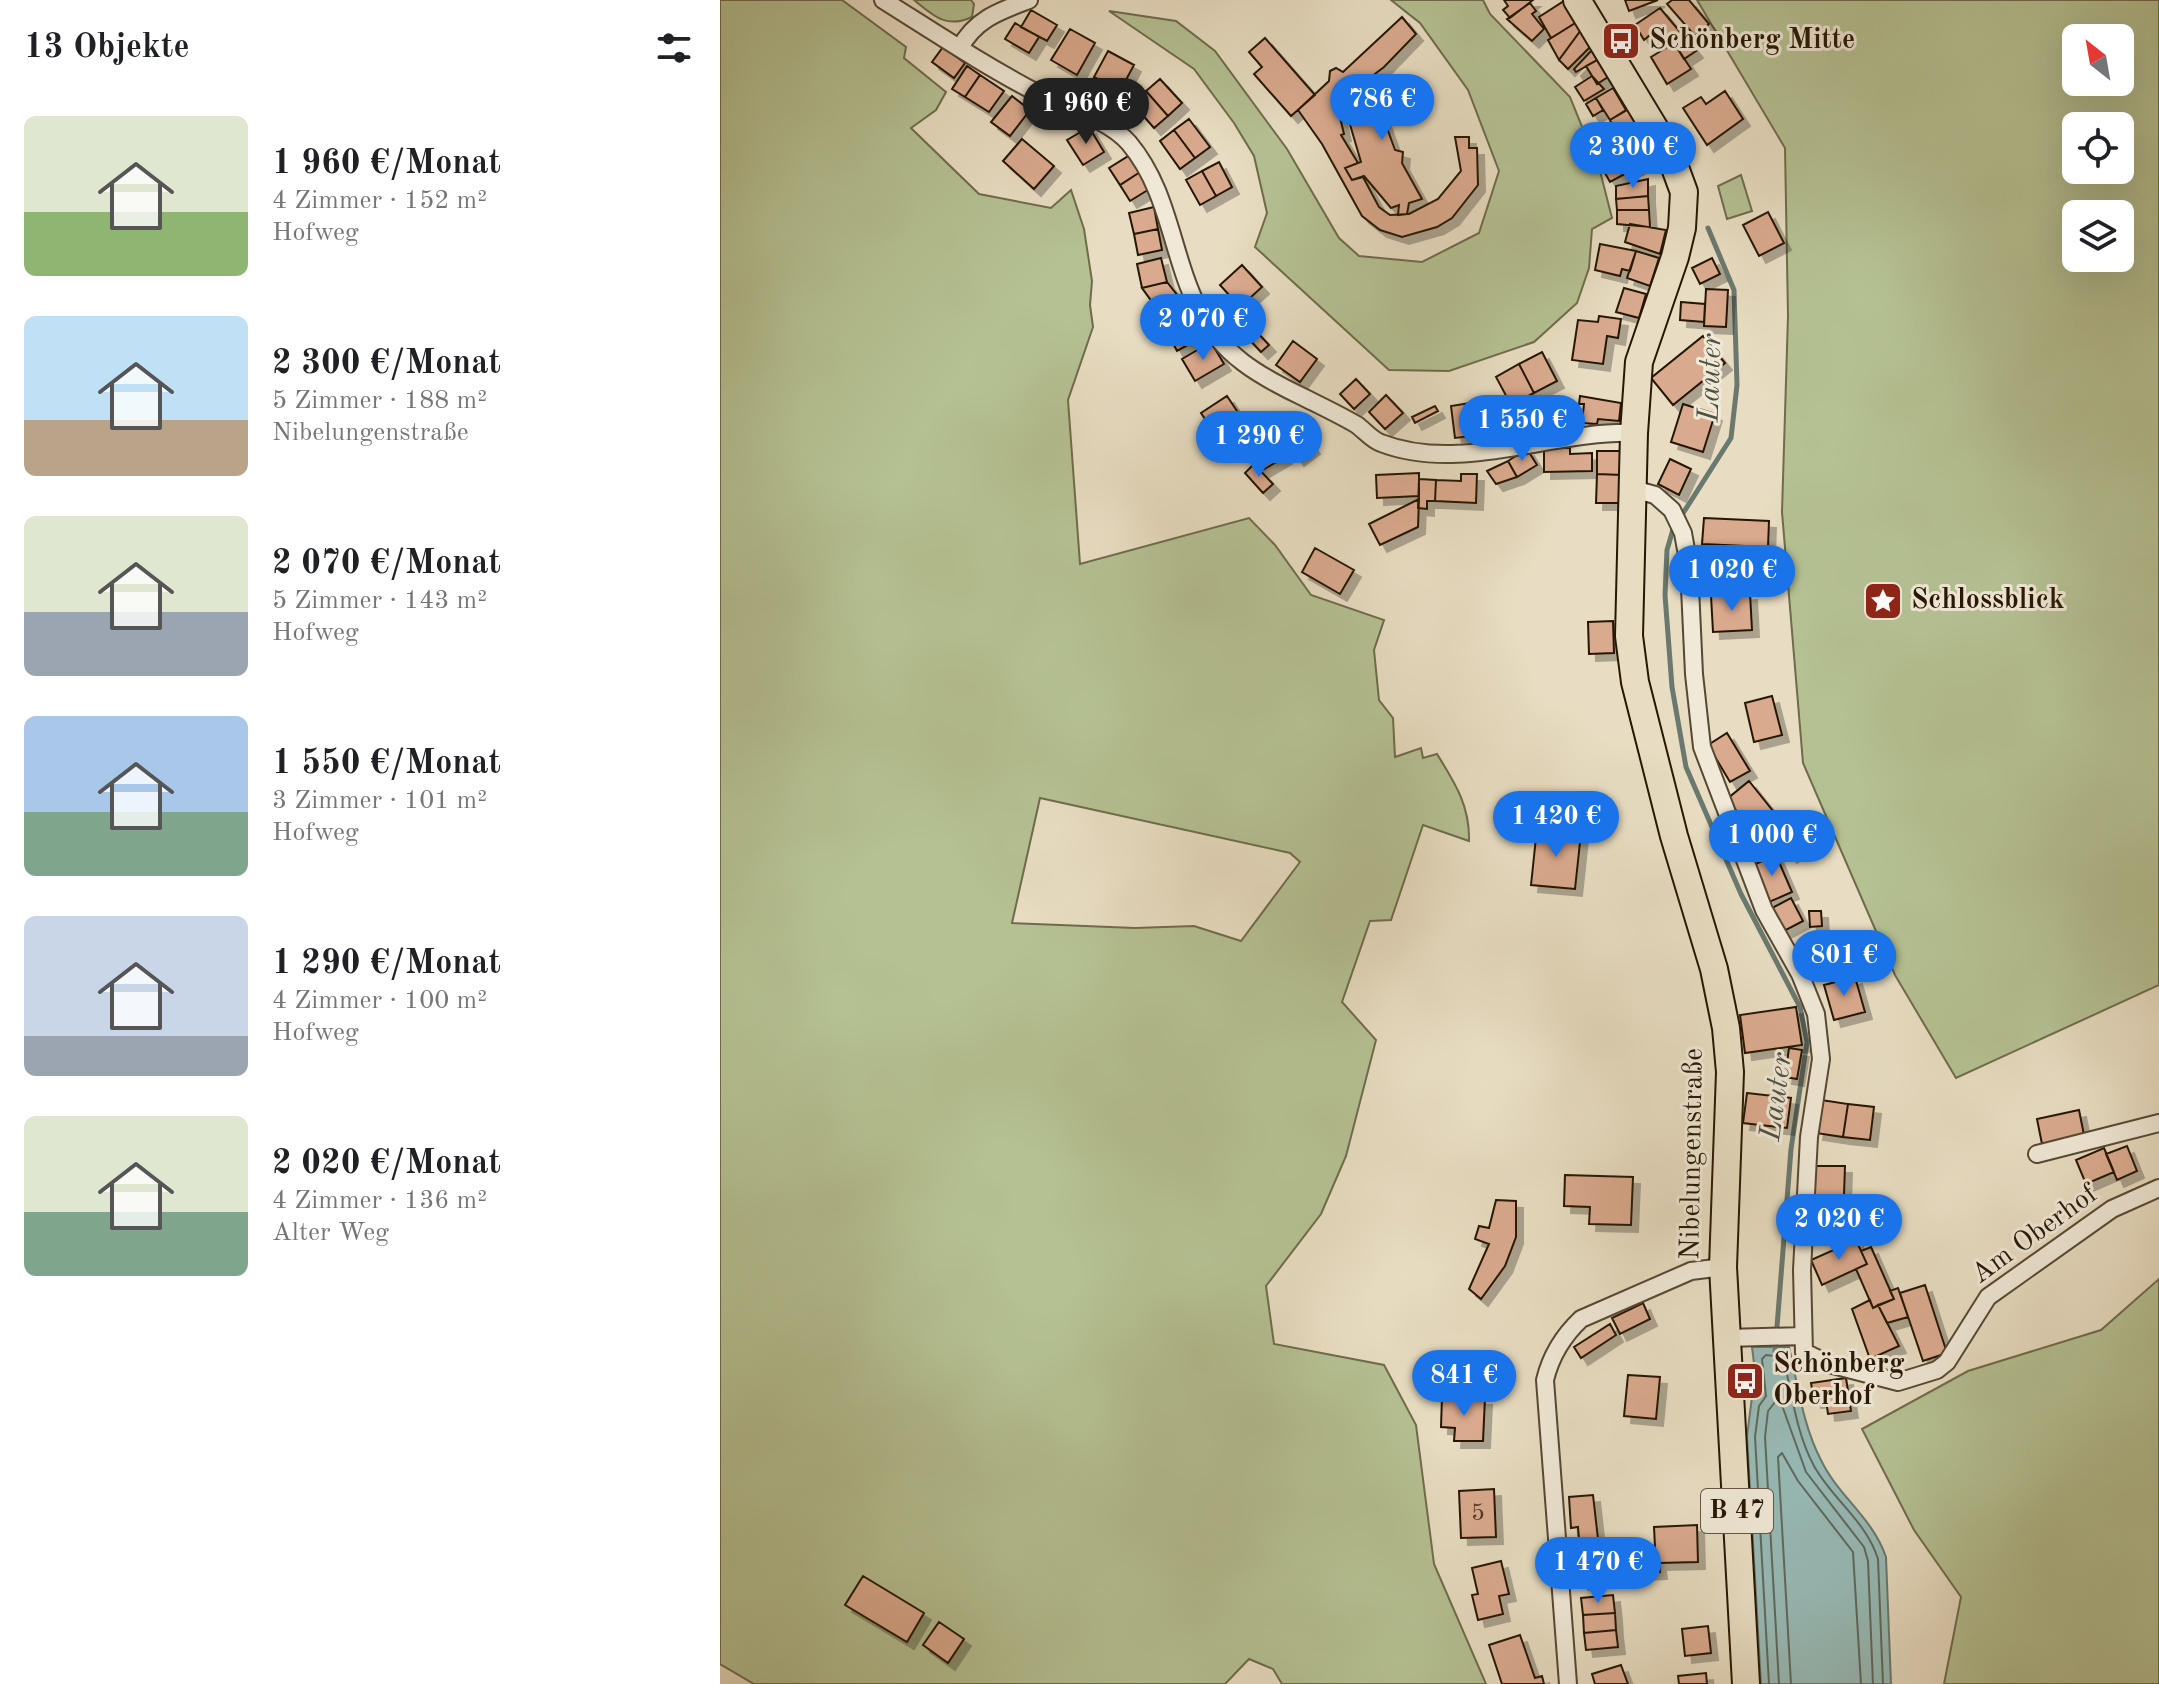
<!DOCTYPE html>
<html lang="de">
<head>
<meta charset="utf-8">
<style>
	:root { --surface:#fff; --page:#f6f6f6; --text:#202124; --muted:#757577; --accent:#1a73e8 }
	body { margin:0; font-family:"Old Standard TT",serif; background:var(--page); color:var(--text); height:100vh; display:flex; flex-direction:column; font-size:30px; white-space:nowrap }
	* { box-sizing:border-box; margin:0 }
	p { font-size:26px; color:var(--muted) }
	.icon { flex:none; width:44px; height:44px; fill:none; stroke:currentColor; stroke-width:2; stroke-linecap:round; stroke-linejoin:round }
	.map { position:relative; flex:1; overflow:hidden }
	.details { display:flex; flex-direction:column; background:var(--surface); width:720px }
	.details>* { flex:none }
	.needle { width:52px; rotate:329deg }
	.buttons { position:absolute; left:1342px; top:24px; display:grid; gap:16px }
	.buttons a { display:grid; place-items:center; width:72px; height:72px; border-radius:12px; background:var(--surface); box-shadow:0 8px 32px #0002; font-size:40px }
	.price { position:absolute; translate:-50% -68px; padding:0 18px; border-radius:28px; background:var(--accent); color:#fff; font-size:26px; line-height:52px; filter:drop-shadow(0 2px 4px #0008) }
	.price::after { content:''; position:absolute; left:50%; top:48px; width:24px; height:18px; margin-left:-12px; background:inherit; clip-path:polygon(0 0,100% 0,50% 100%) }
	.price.current { background:#222; color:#fff }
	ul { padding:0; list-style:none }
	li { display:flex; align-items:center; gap:24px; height:200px; padding:0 24px }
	li span { display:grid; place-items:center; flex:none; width:224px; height:160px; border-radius:12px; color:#555 }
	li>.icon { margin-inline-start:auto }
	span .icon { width:96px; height:96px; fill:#fffc; stroke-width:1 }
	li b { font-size:34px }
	h2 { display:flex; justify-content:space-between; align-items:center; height:96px; padding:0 24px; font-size:34px }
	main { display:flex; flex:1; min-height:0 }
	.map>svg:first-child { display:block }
</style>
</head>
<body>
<main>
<section class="details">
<h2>13 Objekte<svg class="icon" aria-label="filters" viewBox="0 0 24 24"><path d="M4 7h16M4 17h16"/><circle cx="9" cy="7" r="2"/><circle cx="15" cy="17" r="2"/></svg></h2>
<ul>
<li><span style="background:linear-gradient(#dfe7d0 60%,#8fb573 0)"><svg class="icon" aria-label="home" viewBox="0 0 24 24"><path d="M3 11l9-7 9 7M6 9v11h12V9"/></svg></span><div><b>1 960 €/Monat</b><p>4 Zimmer · 152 m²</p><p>Hofweg</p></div></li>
<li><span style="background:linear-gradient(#bfe0f5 65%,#b9a48a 0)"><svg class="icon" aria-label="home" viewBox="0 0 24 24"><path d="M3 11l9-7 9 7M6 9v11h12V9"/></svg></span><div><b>2 300 €/Monat</b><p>5 Zimmer · 188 m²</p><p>Nibelungenstraße</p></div></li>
<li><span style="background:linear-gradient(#dfe7d0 60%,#9aa5b1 0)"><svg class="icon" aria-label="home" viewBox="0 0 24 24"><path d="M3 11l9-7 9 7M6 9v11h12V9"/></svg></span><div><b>2 070 €/Monat</b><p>5 Zimmer · 143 m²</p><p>Hofweg</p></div></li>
<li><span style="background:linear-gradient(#a9c7e8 60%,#7fa58c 0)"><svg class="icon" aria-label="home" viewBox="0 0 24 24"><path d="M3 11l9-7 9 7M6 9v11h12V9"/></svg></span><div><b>1 550 €/Monat</b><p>3 Zimmer · 101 m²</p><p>Hofweg</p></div></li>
<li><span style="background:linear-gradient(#c9d6e8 75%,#9aa5b1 0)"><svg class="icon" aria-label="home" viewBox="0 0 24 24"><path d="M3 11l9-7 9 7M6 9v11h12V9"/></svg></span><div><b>1 290 €/Monat</b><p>4 Zimmer · 100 m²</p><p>Hofweg</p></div></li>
<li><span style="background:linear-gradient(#dfe7d0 60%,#7fa58c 0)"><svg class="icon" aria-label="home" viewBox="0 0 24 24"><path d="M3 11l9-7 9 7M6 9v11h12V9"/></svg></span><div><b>2 020 €/Monat</b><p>4 Zimmer · 136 m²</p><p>Alter Weg</p></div></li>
</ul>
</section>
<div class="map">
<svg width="1439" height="1684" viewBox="0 0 1439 1684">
	<defs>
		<filter id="shadow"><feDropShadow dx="7" dy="7" stdDeviation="0" flood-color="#0004"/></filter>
	</defs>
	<rect width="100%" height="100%" fill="#e8ddc2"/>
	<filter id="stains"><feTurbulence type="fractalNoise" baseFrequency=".0025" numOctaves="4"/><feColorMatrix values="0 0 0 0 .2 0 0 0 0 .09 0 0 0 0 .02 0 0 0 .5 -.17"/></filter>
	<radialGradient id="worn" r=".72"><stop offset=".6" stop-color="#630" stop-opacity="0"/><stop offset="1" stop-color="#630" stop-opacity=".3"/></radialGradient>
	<path fill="#b5c193" stroke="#6e6c4b" stroke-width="2" fill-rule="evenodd" d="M0,0H122L186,47L184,58L226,92L216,110L191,128L259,194L331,208L351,190L364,229L372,281L370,305L373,327L348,400L360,564L529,518L555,545L591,595L664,620L654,650L659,700L673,718L675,757L701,748L703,758L717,754C735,783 750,806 749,841L703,825L671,920L650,921L622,1002L656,1040L626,1156L601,1214L546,1286L554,1344L664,1365L696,1425L714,1564L766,1684H562L553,1669L529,1659L505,1684H34L0,1664ZM320,798L570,853L580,862L521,941L474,926L415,928L292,923Z
		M194,0H251L254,4L252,17C226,29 214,16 194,0Z
		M671,0H763L770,14L850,97L880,171L892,218L872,229L869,268L857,303L814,342L729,371L669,370L535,247L547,213L534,156L514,123L474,69L389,11L456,21L495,51L567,149L619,238L639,256L702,262L759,233L779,171L748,90L700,23Z
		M977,0H1439V985L1236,1078L1175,975L1083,763L1062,512L1068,316L1065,148ZM1356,38H1400V82H1356ZM1356,126H1400V170H1356ZM1356,214H1400V258H1356Z
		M1021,175L1032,211L1007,219L998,186Z
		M1439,1279V1684H1224L1241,1597L1194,1530L1142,1429L1248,1371L1381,1330Z"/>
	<path fill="#98bbb7" stroke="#6a796f" stroke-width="2" d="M1032,1347H1069C1078,1385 1083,1426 1101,1460C1118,1496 1153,1518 1166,1557L1171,1684H1041L1027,1436L1032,1397L1038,1396Z"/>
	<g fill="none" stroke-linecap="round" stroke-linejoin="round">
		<path stroke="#5f695d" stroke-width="2" d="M1049,1684L1035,1437L1039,1406L1046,1396L1042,1359L1046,1355L1063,1357C1072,1393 1076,1433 1094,1466C1113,1500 1146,1521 1158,1559L1163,1684
			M1059,1684L1045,1437L1048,1411L1059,1397L1086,1472L1144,1547L1148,1561L1153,1684
			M1071,1684L1058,1457L1062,1453L1078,1481L1133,1552L1141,1684"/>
		<path stroke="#6a796f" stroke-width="5" d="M960,518L1011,438L1017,385L1014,290L988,228
			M954,526L947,550L945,595L952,687L966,767L1021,894L1080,1007L1087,1042L1071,1149L1055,1352"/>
	</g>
	<path fill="#daaa8e" stroke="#261703" stroke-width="2" filter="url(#shadow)" d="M784,0H813L790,18L783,10L788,6Z
		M905,0H938L909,11Z
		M952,0H969L989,24L975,36L947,4Z
		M844,1L857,22L831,38L819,17Z
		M810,3L816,11L812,14L824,29L812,41L787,19Z
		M940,8L976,51L964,59L954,43L941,51L930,35L924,40L915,25Z
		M311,10L337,25L327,41L301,27Z
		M682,17L696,34L664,67L638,87L640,98L632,101L629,91L617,105L624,134L621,135L638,163L625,168L632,180L643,177L659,207L670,215L689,214L718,199L741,171L735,137H749V148H757L758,185L732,218L717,227L682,237L660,230L642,216L602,144L578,110L609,81L610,71L616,68L623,72Z
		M857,22L861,30L839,60L828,40Z
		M295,23L319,37L309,53L285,39Z
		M350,29L375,43L357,75L331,60Z
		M861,30L871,46L848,69L839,60Z
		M545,38L595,95L571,116L534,74L542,67L529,52Z
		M954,43L971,69L947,84L931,57Z
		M223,47L245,63L234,78L212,62Z
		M872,50L877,60L856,72L854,69Z
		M388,51L414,65L400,91L374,77Z
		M877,60L888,77L877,84L866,66Z
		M247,66L260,75L245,97L232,89Z
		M260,75L284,91L269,112L245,97Z
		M872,76L884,89L864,101L855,87Z
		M440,79L462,103L448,116L426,91Z
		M893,88L906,110L890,120L876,98Z
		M426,91L448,116L434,128L412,103Z
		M1005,91L1023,119L987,145L963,108L981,97L986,104Z
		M654,92L675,150L683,152L682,163L702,199L689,203L687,214L678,215L679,205L671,208L644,176L632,180L625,168L641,162L624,104Z
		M292,96L310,110L290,136L271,122Z
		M876,98L883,110L873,116L866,104Z
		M909,109L926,137L906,148L890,120Z
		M469,119L490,147L475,158L454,130Z
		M884,124L900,155L885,164L868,132Z
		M369,127L384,152L363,165L347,140Z
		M454,130L475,158L460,169L440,141Z
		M302,139L334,166L314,189L283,161Z
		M929,140L938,156L912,170L903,154Z
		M903,154L912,170L890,182L881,166Z
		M410,155L420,172L400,185L389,168Z
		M499,162L512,187L496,196L482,171Z
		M482,171L496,196L480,205L466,180Z
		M420,172L431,188L410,201L400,185Z
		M928,179V196L896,199V186Z
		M928,196L929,210H897L896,199Z
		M434,207L438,229L414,234L409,213Z
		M897,210H929L930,227L897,224Z
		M1048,212L1064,243L1039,256L1023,225Z
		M910,224L946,230L940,254L905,242Z
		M438,229L442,250L418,255L414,234Z
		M880,244L916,251L910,271L902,269L900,276L875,270Z
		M916,251L939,258L930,286L907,278Z
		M441,258L447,282L422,288L417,264Z
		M992,258L1000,274L980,284L972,268Z
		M522,265L542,287L520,307L500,285Z
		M447,282L469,310L449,325L422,288Z
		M904,288L926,294L919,318L896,312Z
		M986,289L1008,290L1006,327L984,326Z
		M961,302L985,304L984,322L960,320Z
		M879,316L901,319L898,338L887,336L883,364L852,360L858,320L878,322Z
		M476,317L486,335L457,351L447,332Z
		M534,329L549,345L541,352L526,336Z
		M983,336L1005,363L953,405L931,378Z
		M573,341L597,359L580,382L556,365Z
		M491,342L504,364L475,381L462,359Z
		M822,352L837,381L814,393L799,364Z
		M799,364L814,393L791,405L776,377Z
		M636,379L650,394L634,409L620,394Z
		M666,395L683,413L665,429L649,412Z
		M507,396L525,423L499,440L481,413Z
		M860,396L901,403L899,421L878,419L877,424L862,423L864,404H859Z
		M763,401L768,434L735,438L731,406Z
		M963,404L995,414L983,452L951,442Z
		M715,406L718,411L695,423L692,417Z
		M547,427L565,457L541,471L523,440Z
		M581,430L593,447L577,459L565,441Z
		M824,448H850V454L872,453V471L824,472Z
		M807,449L817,465L797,477L788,461Z
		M877,451H902V475L877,474Z
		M950,459L971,469L959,495L938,484Z
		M788,461L797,477L776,484L767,471Z
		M534,464L553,484L543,493L525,473Z
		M699,473V496L657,498L656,475Z
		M741,474H757L756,503L715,501L716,480L741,481Z
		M877,474L902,475L901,503H876Z
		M699,479L716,480L715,501H707V509L698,508Z
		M699,499L698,527L660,545L649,524Z
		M984,518L1049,521L1048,547L982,544Z
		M595,548L634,570L620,594L582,572Z
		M1019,560L1021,584L981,587L979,564Z
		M1030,593L1032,630L993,632L991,596Z
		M893,621L894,653L869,654L868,622Z
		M1052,696L1062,735L1034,742L1025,703Z
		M1007,733L1030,771L1010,782L988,745Z
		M1029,781L1053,811L1031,829L1007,799Z
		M1068,813L1090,841L1070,856L1049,828Z
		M817,828L861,833L855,889L811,885Z
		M1056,855L1072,892L1049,902L1033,865Z
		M1071,898L1083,921L1064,931L1052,908Z
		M1089,911H1101L1102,926L1090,927Z
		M1113,936L1124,955L1098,968L1088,949Z
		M1135,977L1145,1012L1114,1020L1104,985Z
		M1076,1007L1082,1045L1025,1053L1020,1015Z
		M1069,1048L1082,1050L1077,1079L1065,1077Z
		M1027,1093L1071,1098L1067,1128L1023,1123Z
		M1101,1100L1128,1104L1123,1137L1096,1133Z
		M1128,1104L1154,1107L1150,1140L1123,1137Z
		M1359,1110L1365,1140L1323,1149L1317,1119Z
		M1407,1146L1417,1171L1397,1180L1386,1154Z
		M1384,1148L1394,1172L1366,1184L1356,1160Z
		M1090,1166H1125L1124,1195H1090Z
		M845,1175L913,1177L911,1225L869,1224L870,1207L844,1206Z
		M1090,1195H1105V1234H1089Z
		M776,1200L796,1201V1237L785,1266L761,1299L749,1289L769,1244L755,1239L759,1226L769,1228Z
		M1136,1240L1147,1264L1102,1285L1091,1260Z
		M1151,1247L1174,1299L1153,1308L1136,1269L1147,1264L1141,1251Z
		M1205,1285L1227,1353L1203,1361L1180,1293Z
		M1178,1288L1188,1317L1167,1323L1158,1305L1174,1299L1170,1291Z
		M1150,1300L1153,1308L1158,1305L1179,1346L1150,1359L1132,1309Z
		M923,1303L930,1319L900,1334L892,1318Z
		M890,1324L896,1335L861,1358L854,1347Z
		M908,1375L940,1377L936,1419L904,1416Z
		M1126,1378L1131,1411L1108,1414L1106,1400L1094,1401L1091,1383Z
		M722,1397L765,1398L763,1441H734L735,1428L721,1427Z
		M774,1489L776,1537L741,1538L739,1491Z
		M873,1495L878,1539L859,1540L858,1527L851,1528L849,1497Z
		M977,1525L978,1562L939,1563L940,1572L894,1574L893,1549L935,1547L934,1527Z
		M885,1551L889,1580L861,1583L858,1554Z
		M781,1561L789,1594L779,1596L783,1614L758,1620L752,1595L758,1594L752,1568Z
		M143,1576L204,1613L187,1642L125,1605Z
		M893,1595L895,1613L863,1615L861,1598Z
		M895,1613L896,1630L864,1633L863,1615Z
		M219,1622L244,1639L228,1663L203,1645Z
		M988,1626L991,1653L965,1656L962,1629Z
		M896,1630L898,1647L866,1650L864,1633Z
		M800,1635L815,1678L822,1676L824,1684H782L769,1645Z
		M901,1665L908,1684H875L872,1674Z
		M986,1673L987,1684H959L958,1676Z"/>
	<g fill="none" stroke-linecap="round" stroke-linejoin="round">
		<defs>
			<path id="street" d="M163,0C214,32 265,66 319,94C347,108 388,119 409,143C450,192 451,255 479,310C502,355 539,376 583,397C601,406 620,415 637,425C645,431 652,440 661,443C741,474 832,430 914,433
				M240,48C255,19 280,11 309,0
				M913,489L935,495L952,510L963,533L969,566L974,674L982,747L1044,910L1080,974L1096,1014L1101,1059L1089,1137L1082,1270L1084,1352L1109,1364L1178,1382L1217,1370L1227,1362L1268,1297L1392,1209L1439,1188
				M1317,1154L1439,1123
				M1007,1338L1083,1336
				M848,1684L825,1380C831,1355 843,1336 861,1319L971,1271L1003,1267"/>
			<path id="primary" d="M857,0L950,154L964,192L962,228L955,257L919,362L914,433L909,636L915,682L954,836L994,969L1006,1028L1010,1072L1003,1267L1026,1684"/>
		</defs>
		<use href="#street" stroke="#564833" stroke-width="20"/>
		<use href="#primary" stroke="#261703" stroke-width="30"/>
		<use href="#street" stroke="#f0e9d7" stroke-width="16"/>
		<use href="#primary" stroke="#e8ddc2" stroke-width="26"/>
	</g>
	<defs>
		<symbol id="bus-square" viewBox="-11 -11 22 22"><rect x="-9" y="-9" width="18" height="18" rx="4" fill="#8f2418" stroke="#f0e9d7"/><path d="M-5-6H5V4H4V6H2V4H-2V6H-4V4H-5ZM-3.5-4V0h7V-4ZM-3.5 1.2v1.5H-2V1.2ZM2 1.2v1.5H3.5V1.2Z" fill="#fff"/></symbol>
		<symbol id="sight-square" viewBox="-11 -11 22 22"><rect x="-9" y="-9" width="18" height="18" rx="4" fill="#8f2418" stroke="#f0e9d7"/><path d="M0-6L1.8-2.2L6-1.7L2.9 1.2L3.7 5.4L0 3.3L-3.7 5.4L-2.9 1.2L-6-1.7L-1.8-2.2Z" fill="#fff"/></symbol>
	</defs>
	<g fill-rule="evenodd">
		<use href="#bus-square" x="879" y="19" width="44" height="44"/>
		<use href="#sight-square" x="1141" y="579" width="44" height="44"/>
		<use href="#bus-square" x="1003" y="1359" width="44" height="44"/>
	</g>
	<g text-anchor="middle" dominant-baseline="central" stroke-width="6" stroke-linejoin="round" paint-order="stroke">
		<g font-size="24" fill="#533c26">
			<text x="758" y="1514">5</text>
		</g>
		<rect fill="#f0e9d7" stroke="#635643" stroke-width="2" x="981" y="1489" width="72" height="44" rx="6"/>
		<g font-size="26" font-weight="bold" fill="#261703">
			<text x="1017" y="1511">B 47</text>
		</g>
		<g font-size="28" font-weight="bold" fill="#261703" stroke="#f0e9d7" text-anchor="start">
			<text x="929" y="41">Schönberg Mitte</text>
			<text x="1191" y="601">Schlossblick</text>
			<text x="1053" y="1365">Schönberg<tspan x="1053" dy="32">Oberhof</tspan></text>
		</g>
		<g font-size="28" fill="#261703" stroke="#f0e9d7">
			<text transform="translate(973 1154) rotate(-89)">Nibelungenstraße</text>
			<text transform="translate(1315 1235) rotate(-36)">Am Oberhof</text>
		</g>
		<g font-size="30" font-style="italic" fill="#4e5042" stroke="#f0e9d7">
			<text transform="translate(991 378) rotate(-88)">Lauter</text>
			<text transform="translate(1057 1097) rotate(-82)">Lauter</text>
		</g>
	</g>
	<rect width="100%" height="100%" filter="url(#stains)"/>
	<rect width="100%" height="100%" fill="url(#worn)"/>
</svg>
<div class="buttons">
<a><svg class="needle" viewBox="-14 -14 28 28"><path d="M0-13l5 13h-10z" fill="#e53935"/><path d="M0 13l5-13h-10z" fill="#757577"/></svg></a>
<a><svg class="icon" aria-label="locate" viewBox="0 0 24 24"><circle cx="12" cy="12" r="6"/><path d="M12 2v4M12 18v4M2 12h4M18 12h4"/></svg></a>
<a><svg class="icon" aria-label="layers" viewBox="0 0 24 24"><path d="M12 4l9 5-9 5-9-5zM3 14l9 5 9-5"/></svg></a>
</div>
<b class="price" style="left:662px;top:142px">786 €</b>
<b class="price current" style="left:366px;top:146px">1 960 €</b>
<b class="price" style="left:913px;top:190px">2 300 €</b>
<b class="price" style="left:483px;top:362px">2 070 €</b>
<b class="price" style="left:802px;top:463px">1 550 €</b>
<b class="price" style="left:539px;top:479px">1 290 €</b>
<b class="price" style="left:1012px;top:613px">1 020 €</b>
<b class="price" style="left:836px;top:859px">1 420 €</b>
<b class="price" style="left:1052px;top:878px">1 000 €</b>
<b class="price" style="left:1124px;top:998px">801 €</b>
<b class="price" style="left:1119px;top:1262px">2 020 €</b>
<b class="price" style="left:744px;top:1418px">841 €</b>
<b class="price" style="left:878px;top:1605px">1 470 €</b>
</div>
</main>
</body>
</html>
